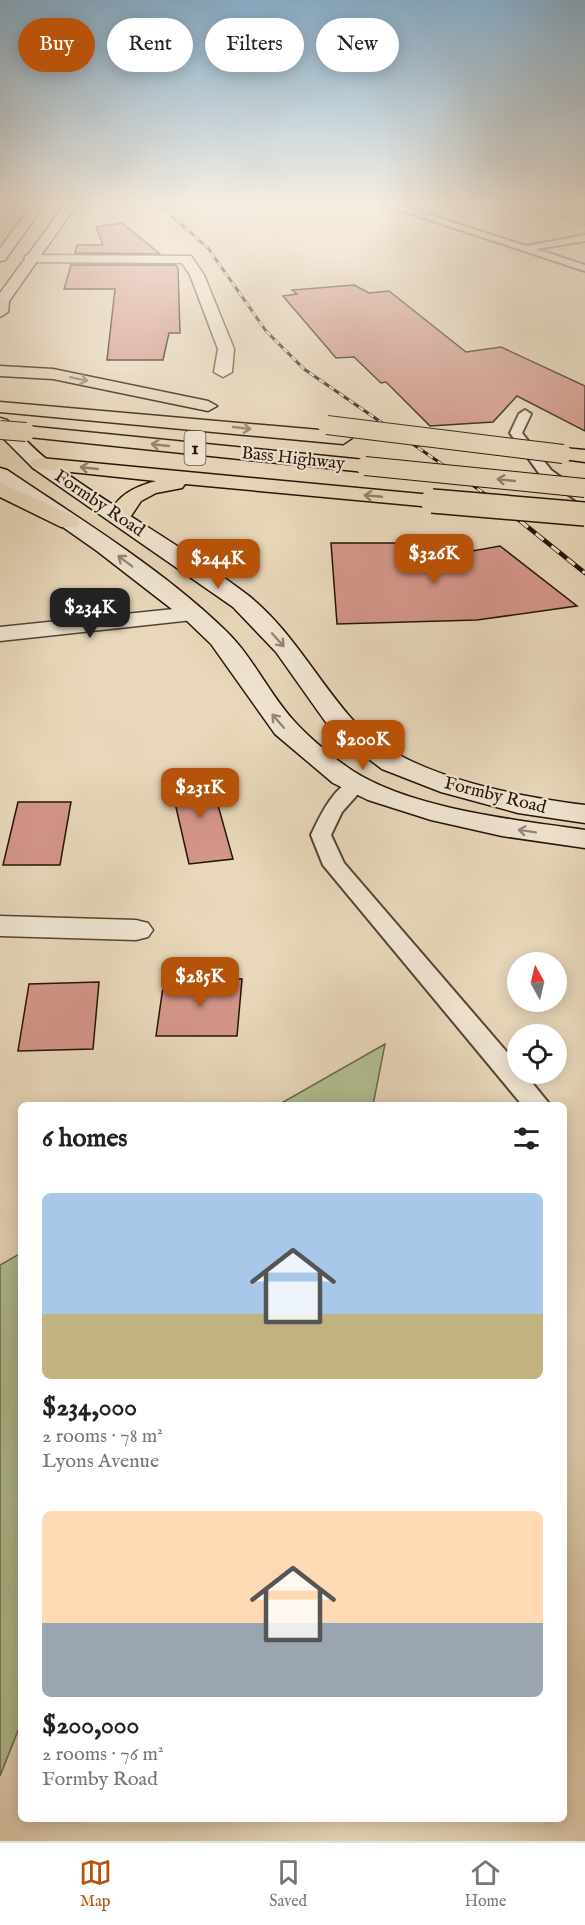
<!DOCTYPE html>
<html lang="en">
<head>
<meta charset="utf-8">
<style>
	:root { --surface:#fff; --page:#f6f6f6; --text:#222; --muted:#767676; --line:#e0e0e0; --accent:#b45309 }
	body { margin:0; font-family:"IM FELL English",serif; background:var(--page); color:var(--text); height:100vh; display:flex; flex-direction:column; font-size:22px; white-space:nowrap }
	* { box-sizing:border-box; margin:0 }
	p { font-size:20px; color:var(--muted) }
	.icon { flex:none; width:33px; height:33px; fill:none; stroke:currentColor; stroke-width:2; stroke-linecap:round; stroke-linejoin:round }
	.map { position:relative; flex:1; overflow:hidden }
	.details { position:absolute; left:18px; top:1102px; width:549px; height:720px; display:flex; flex-direction:column; background:var(--surface); border-radius:9px; box-shadow:0 3px 15px #0003 }
	.details>* { flex:none }
	.hud { position:absolute; left:18px; top:18px; width:549px; height:54px; display:flex; gap:12px }
	.needle { width:39px; rotate:352deg }
	.tools { position:absolute; left:507px; top:952px; display:grid; gap:12px }
	.tools a { display:grid; place-items:center; width:60px; height:60px; border-radius:50%; background:var(--surface); box-shadow:0 3px 15px #0003; font-size:30px }
	.price { position:absolute; translate:-50% -51px; padding:0 14px; border-radius:12px; background:var(--accent); color:#fff; font-size:20px; line-height:39px; filter:drop-shadow(0 2px 3px #0008) }
	.price::after { content:''; position:absolute; left:50%; top:36px; width:18px; height:14px; margin-left:-9px; background:inherit; clip-path:polygon(0 0,100% 0,50% 100%) }
	.price.on { background:#222; color:#fff }
	ul { padding:0; list-style:none }
	li { display:grid; align-content:center; gap:12px; height:318px; padding:0 24px }
	li span { display:grid; place-items:center; height:186px; border-radius:9px; color:#555 }
	li>.icon { margin-inline-start:auto }
	span .icon { width:108px; height:108px; fill:#fffc; stroke-width:1 }
	li b { font-size:26px }
	h2 { display:flex; justify-content:space-between; align-items:center; height:72px; padding:0 24px; font-size:26px }
	.pill { padding:0 21px; border-radius:27px; background:var(--surface); box-shadow:0 3px 15px #0003; font-size:21px; line-height:54px }
	.pill.on { background:var(--accent); color:#fff }
	.tab-bar { display:flex; justify-content:space-around; align-items:center; height:84px; border-top:2px solid var(--line); background:var(--surface); font-size:16px; color:var(--muted) }
	.tab-bar a { display:grid; justify-items:center; gap:3px }
	.tab-bar .on { color:var(--accent) }
	.map>svg:first-child { display:block }
</style>
</head>
<body>
<div class="map">
<svg width="585" height="1841" viewBox="0 0 585 1841">
	<rect width="100%" height="100%" fill="#e9d8bb"/>
	<filter id="stains"><feTurbulence type="fractalNoise" baseFrequency=".00333" numOctaves="4"/><feColorMatrix values="0 0 0 0 .2 0 0 0 0 .09 0 0 0 0 .02 0 0 0 .5 -.17"/></filter>
	<radialGradient id="worn" r=".72"><stop offset=".6" stop-color="#630" stop-opacity="0"/><stop offset="1" stop-color="#630" stop-opacity=".3"/></radialGradient>
	<path fill="#b2c093" stroke="#6a6a4e" stroke-width="1.5" d="M385,1044L373,1105H278Z
		M21,1253V1723L0,1776V1265Z"/>
	<path fill="#9cb7ba" stroke="#6c7573" stroke-width="1.5" d="M510,204H585V225Z"/>
	<path fill="#d5968b" stroke="#231309" stroke-width="1.5" d="M122,223L160,254L75,253L77,245H103L96,227Z
		M71,265H175L178,268L180,333H169L163,360H107L115,289H64Z
		M354,285L369,293L389,291L466,352L501,347L585,386V431L517,396L493,422L430,426L386,382L381,383L354,357L336,358L283,296L297,294L292,290Z
		M331,543H423L428,559L500,546L577,606L477,620L337,624Z
		M209,773L233,859L189,864L169,777Z
		M18,802H71L60,865H3Z
		M202,978L242,979L237,1036H156L164,980H201Z
		M99,982L93,1049L18,1051L29,984Z"/>
	<g fill="none" stroke-linecap="round" stroke-linejoin="round">
		<defs>
			<path id="service" d="M381,204H395L526,246L585,235V241L536,249L585,265V271Z
				M525,410L531,414L522,433L551,470L585,495V506L541,476L510,433L519,414Z
				M356,779L363,781L366,785L342,812L331,835L344,863L518,1065V1074H525L551,1106H523L323,865L311,835C320,816 334,785 356,779Z"/>
			<path id="minor" d="M30,255L191,256L204,275L234,349L232,372L223,377L214,372L218,349L190,275L182,263L25,262V256Z
				M193,607L202,609L205,614L202,619L0,641V627Z
				M0,916L136,920L148,923L153,930L148,937L136,940L0,936Z"/>
			<path id="secondary" d="M33,204H45L5,260L0,261V248Z
				M65,204H77L5,307L0,309V293Z
				M0,418L7,420C20,434 34,450 49,461C113,509 186,547 249,596C291,630 316,678 351,718C400,775 513,796 585,805V823L518,813L441,792L382,769L332,731L276,652L233,607L33,468L0,435Z
				M0,468L7,470C81,520 161,568 226,631C253,657 269,694 294,721C308,737 336,760 353,771C412,809 516,820 585,830V848L502,836L431,820L368,800L333,783L275,734L211,644L186,620L97,551L0,483Z"/>
			<path id="motorway" d="M0,298L9,302L8,312L0,317Z
				M0,366L53,369L208,401L217,406L208,411L53,379L0,376Z
				M0,402L343,432L352,438L343,444L0,412Z
				M26,426L365,460L372,462L375,466L372,470L365,472L19,436L17,432Z
				M563,448L585,450V462L556,458L553,454L556,450Z
				M40,458L432,495L439,497L442,501L439,505L432,507L185,484L182,488L156,493L141,501L127,522H111L108,517C117,495 134,487 156,481L33,468L30,464L33,460Z
				M0,483L77,517L80,522L77,527H61L0,497Z"/>
		</defs>
		<use href="#service" stroke="#544436" stroke-width="4"/>
		<use href="#minor" stroke="#544436" stroke-width="3"/>
		<use href="#secondary" stroke="#231309" stroke-width="3"/>
		<use href="#motorway" stroke="#231309" stroke-width="3"/>
		<use href="#service" fill="#f1e6d3" fill-rule="evenodd"/>
		<use href="#minor" fill="#f1e6d3" fill-rule="evenodd"/>
		<use href="#secondary" fill="#f1e6d3" fill-rule="evenodd"/>
		<use href="#motorway" fill="#e9d8bb" fill-rule="evenodd"/>
		<defs>
			<path id="rail-far1" d="M158,204L208,248L266,331L304,369L491,498"/>
			<path id="rail" d="M489,496L585,573"/>
		</defs>
		<use href="#rail-far1" stroke="#231309" stroke-width="3"/>
		<use href="#rail" stroke="#231309" stroke-width="4.5"/>
		<use href="#rail-far1" stroke="#f1e6d3" stroke-width="2" stroke-dasharray="6" stroke-linecap="butt"/>
		<use href="#rail" stroke="#f1e6d3" stroke-width="3" stroke-dasharray="10" stroke-linecap="butt"/>
		<defs>
			<path id="motorway-bridge-far1" d="M327,425L563,454
				M0,430L26,432
				M365,466L585,488"/>
			<path id="motorway-bridge" d="M432,501L585,514"/>
		</defs>
		<use href="#motorway-bridge-far1" stroke="#231309" stroke-width="20" stroke-linecap="butt"/>
		<use href="#motorway-bridge" stroke="#231309" stroke-width="26" stroke-linecap="butt"/>
		<use href="#motorway-bridge-far1" stroke="#e9d8bb" stroke-width="18"/>
		<use href="#motorway-bridge" stroke="#e9d8bb" stroke-width="23"/>
	</g>
	<defs><path id="oneway-shaft" d="M-6 0H5M1.5-3L5.5 0L1.5 3" fill="none" stroke-width="1.6" stroke-linecap="round" stroke-linejoin="round" transform="scale(1.5)"/></defs>
	<g stroke="#907f6b">
		<use href="#oneway-shaft" transform="translate(79 379) rotate(12)"/>
		<use href="#oneway-shaft" transform="translate(242 428) rotate(6)"/>
		<use href="#oneway-shaft" transform="translate(160 445) rotate(-174)"/>
		<use href="#oneway-shaft" transform="translate(89 468) rotate(-174)"/>
		<use href="#oneway-shaft" transform="translate(506 480) rotate(-174)"/>
		<use href="#oneway-shaft" transform="translate(373 496) rotate(-175)"/>
	</g>
	<g stroke="#948778">
		<use href="#oneway-shaft" transform="translate(125 561) rotate(-143)"/>
		<use href="#oneway-shaft" transform="translate(278 640) rotate(48)"/>
		<use href="#oneway-shaft" transform="translate(278 721) rotate(-131)"/>
		<use href="#oneway-shaft" transform="translate(527 831) rotate(-171)"/>
	</g>
	<linearGradient id="sky" x2="0" y2="1"><stop stop-color="#89b5d6"/><stop offset="0.44" stop-color="#f5ede0"/><stop offset="1" stop-color="#f5ede0" stop-opacity="0"/></linearGradient>
	<rect width="585" height="462" fill="url(#sky)"/>
	<g text-anchor="middle" dominant-baseline="central" stroke-width="4.5" stroke-linejoin="round" paint-order="stroke">
		<g font-size="18" fill="#231309" stroke="#f1e6d3">
			<text transform="translate(293 459) rotate(6)">Bass Highway</text>
			<text transform="translate(99 504) rotate(34)">Formby Road</text>
			<text transform="translate(495 796) rotate(14)">Formby Road</text>
		</g>
		<rect fill="#f1e6d3" stroke="#615246" stroke-width="1.5" x="184.5" y="431" width="21" height="34" rx="4.5"/>
		<g font-size="20" font-weight="bold" fill="#231309">
			<text x="195" y="448">1</text>
		</g>
	</g>
	<rect width="100%" height="100%" filter="url(#stains)"/>
	<rect width="100%" height="100%" fill="url(#worn)"/>
</svg>
<div class="tools">
<a><svg class="needle" viewBox="-14 -14 28 28"><path d="M0-13l5 13h-10z" fill="#e53935"/><path d="M0 13l5-13h-10z" fill="#767676"/></svg></a>
<a><svg class="icon" aria-label="locate" viewBox="0 0 24 24"><circle cx="12" cy="12" r="6"/><path d="M12 2v4M12 18v4M2 12h4M18 12h4"/></svg></a>
</div>
<b class="price" style="left:434px;top:585px">$326K</b>
<b class="price" style="left:218px;top:590px">$244K</b>
<b class="price on" style="left:90px;top:639px">$234K</b>
<b class="price" style="left:363px;top:771px">$200K</b>
<b class="price" style="left:200px;top:819px">$231K</b>
<b class="price" style="left:200px;top:1008px">$285K</b>
<div class="hud">
<a class="pill on">Buy</a>
<a class="pill">Rent</a>
<a class="pill">Filters</a>
<a class="pill">New</a>
</div>
<section class="details">
<h2>6 homes<svg class="icon" aria-label="filters" viewBox="0 0 24 24"><path d="M4 7h16M4 17h16"/><circle cx="9" cy="7" r="2"/><circle cx="15" cy="17" r="2"/></svg></h2>
<ul>
<li><span style="background:linear-gradient(#a9c7e8 65%,#c2b280 0)"><svg class="icon" aria-label="home" viewBox="0 0 24 24"><path d="M3 11l9-7 9 7M6 9v11h12V9"/></svg></span><div><b>$234,000</b><p>2 rooms · 78 m²</p><p>Lyons Avenue</p></div></li>
<li><span style="background:linear-gradient(#ffd9b3 60%,#9aa5b1 0)"><svg class="icon" aria-label="home" viewBox="0 0 24 24"><path d="M3 11l9-7 9 7M6 9v11h12V9"/></svg></span><div><b>$200,000</b><p>2 rooms · 76 m²</p><p>Formby Road</p></div></li>
</ul>
</section>
</div>
<nav class="tab-bar">
<a class="on"><svg class="icon" aria-label="map" viewBox="0 0 24 24"><path d="M3 6l6-2 6 2 6-2v14l-6 2-6-2-6 2zM9 4v14M15 6v14"/></svg>Map</a>
<a><svg class="icon" aria-label="saved" viewBox="0 0 24 24"><path d="M7 4h10v16l-5-4-5 4z"/></svg>Saved</a>
<a><svg class="icon" aria-label="home" viewBox="0 0 24 24"><path d="M3 11l9-7 9 7M6 9v11h12V9"/></svg>Home</a>
</nav>
</body>
</html>
